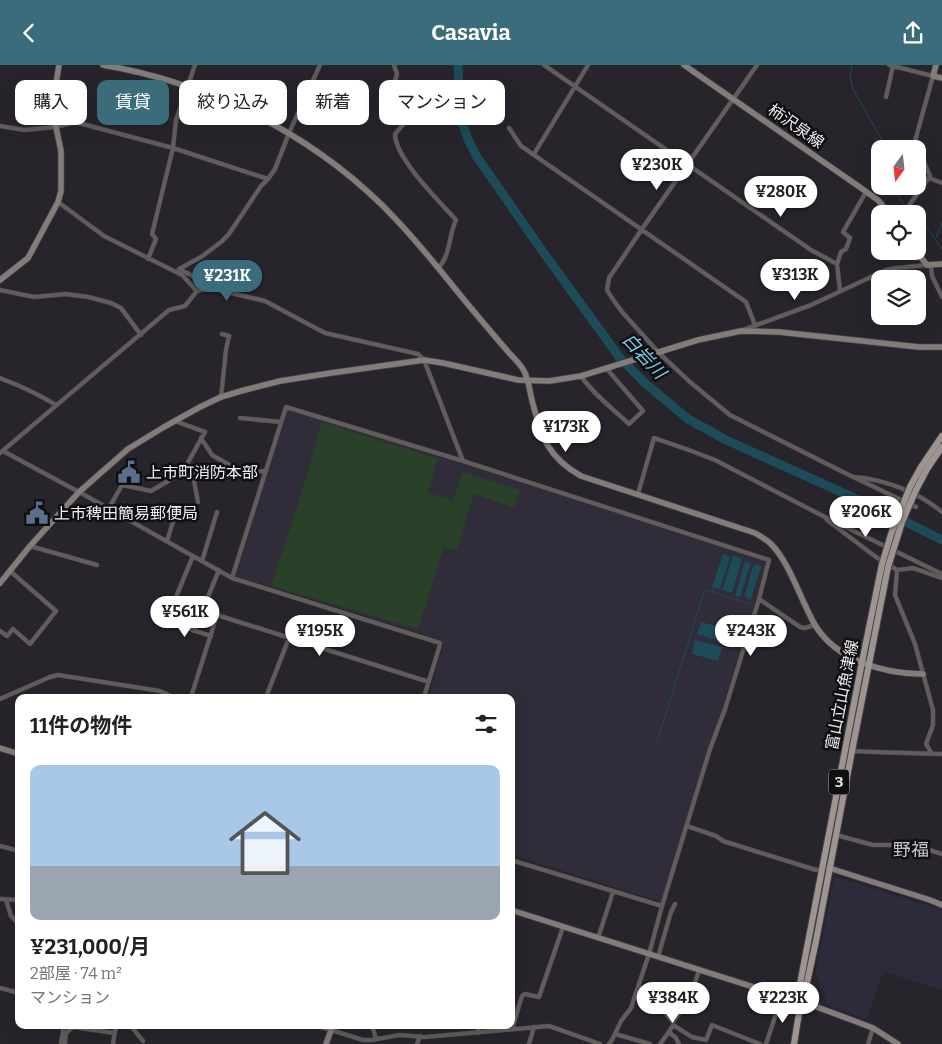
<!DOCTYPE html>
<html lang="ja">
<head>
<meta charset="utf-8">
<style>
	:root { --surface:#fff; --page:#f6f6f6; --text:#202124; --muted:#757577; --line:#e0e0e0; --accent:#3b6c7c }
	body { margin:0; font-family:Bitter,"Noto Sans JP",serif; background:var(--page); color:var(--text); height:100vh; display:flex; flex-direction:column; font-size:19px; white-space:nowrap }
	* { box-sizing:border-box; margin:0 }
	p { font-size:16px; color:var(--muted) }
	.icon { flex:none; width:28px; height:28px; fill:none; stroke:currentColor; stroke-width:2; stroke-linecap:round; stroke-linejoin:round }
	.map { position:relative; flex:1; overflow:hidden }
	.side { position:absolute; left:15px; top:629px; width:500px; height:335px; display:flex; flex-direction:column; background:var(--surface); border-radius:10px; box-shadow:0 5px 20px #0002 }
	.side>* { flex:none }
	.banner { position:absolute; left:15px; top:15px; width:500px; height:45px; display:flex; gap:10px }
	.needle { width:32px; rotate:195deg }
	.tools { position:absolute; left:871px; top:75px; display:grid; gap:10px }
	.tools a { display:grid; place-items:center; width:55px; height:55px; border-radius:10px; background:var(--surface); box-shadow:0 5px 20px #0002; font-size:25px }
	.price { position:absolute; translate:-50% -42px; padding:0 11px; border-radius:18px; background:#fff; color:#222; font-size:16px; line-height:32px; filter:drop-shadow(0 1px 2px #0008) }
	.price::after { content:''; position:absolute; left:50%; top:30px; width:15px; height:11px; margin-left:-8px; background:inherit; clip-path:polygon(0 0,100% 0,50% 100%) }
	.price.on { background:var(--accent); color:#fff }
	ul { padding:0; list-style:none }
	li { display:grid; align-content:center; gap:10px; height:265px; padding:0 15px }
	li+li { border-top:1px solid var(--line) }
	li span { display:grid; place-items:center; height:155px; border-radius:10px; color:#555 }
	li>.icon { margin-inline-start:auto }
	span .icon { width:90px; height:90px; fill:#fffc; stroke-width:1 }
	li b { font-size:21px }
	h2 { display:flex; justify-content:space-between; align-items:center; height:60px; padding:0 15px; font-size:21px }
	.chip { padding:0 18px; border-radius:10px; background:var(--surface); box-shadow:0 5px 20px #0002; font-size:18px; line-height:45px }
	.chip.on { background:var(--accent); color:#fff }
	header { display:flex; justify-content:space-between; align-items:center; height:65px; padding:0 15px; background:var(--accent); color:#fff; font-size:22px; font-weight:700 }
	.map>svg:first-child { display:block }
</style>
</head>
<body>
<header><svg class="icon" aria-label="back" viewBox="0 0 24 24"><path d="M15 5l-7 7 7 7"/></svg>Casavia<svg class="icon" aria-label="share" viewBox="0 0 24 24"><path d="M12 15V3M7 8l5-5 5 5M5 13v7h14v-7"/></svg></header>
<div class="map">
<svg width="942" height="979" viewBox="0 0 942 979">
	<rect width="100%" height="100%" fill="#27242c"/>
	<path fill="#2d2a3b" d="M834,812L867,821L942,845V925L887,908L882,911L879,917L867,955L826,939V933L817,912L816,906Z"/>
	<path fill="#302c39" d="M287,344L561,430L767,497L729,622L704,699L661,837L511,790V632H428L443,581L442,575L235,511Z"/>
	<path fill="#294129" d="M322,357L438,394L428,428L453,435L462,407L520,425L514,443L474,429L457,486L444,482L418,564L271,521L298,439Z"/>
	<path fill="#1c4c58" d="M723,489L730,492L720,524L712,522Z
		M733,491L742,494L732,528L722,525Z
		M745,496L751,498L740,532L735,531Z
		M755,499L760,500L761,502L751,534H747L745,530L752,503Z
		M701,557L726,564L723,577L697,569Z
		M695,575L722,582L718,596L692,589Z"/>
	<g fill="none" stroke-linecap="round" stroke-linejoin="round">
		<path stroke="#1c4c58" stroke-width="1" d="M852,0L850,13L853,24L887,84
			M896,121L897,130L906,142
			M909,145L913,149
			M918,154L929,166L942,184
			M936,173L942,158
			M715,523L713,527L750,539
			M657,677L704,527L706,525L713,527"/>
		<path stroke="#1c4c58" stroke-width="9" d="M458,0L460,52L468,74L477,92L541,184L620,293L646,319L688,354L726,375L890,449L942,475"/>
		<defs>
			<path id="street" d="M394,0L397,9L395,16L407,55L395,69C395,93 439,136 456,155C448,172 451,190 438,203
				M544,0L811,185L837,199L840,226
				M757,0L642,164L609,213L607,225L614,236L623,248L659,288L690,317L730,350L847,409L916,442
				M889,0L933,11L915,76L930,111L903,149
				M886,32L893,1
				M0,61L24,65L56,62L75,57L173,83L268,114
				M509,63L521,81L746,237L755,260
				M534,89L588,0
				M929,113L942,118
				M58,137L104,171L182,210L197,226L210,223L265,236L325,268L418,289L424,295L463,396
				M148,194L156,174L152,169L173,83L176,55L195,0
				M837,199L841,187L846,184L850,173L843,167L866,127
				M931,200L932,211L942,232
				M179,204L201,192L221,177L229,169L261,121L268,114L275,104L289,68L320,0
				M179,204L199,214
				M0,225L34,232L66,229L88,232L111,238L121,243L141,270
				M743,265L811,240L886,205L897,203L927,200
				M581,311C594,330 613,344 629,359L643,346L607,304
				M0,313C21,321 37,328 56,340
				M221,332L226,285L229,271L222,269
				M240,353L281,357
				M201,373L212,390L245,409L265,406
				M3,386L79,427L232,513L440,578L439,583L424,632
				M0,388L169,245L185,241L197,226
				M184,403L192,405L198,437
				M855,412C886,415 918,427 942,447
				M638,429L654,373L689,385L715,395L819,449L942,509
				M109,443L122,420L151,426L182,408L205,367L175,356
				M825,452L827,455L876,492L897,505
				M167,476L175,450
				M30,481L97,500
				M193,491L166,556L211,571
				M202,496L217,447
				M232,513L286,342L463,396L769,495L759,534L725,644L710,684L662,841L511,795
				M759,534L800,562L805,563L815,560
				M752,556L779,577
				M0,566L7,571L13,564L30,579L56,546L10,506
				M194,566L219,505
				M191,632L217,550L429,617
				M266,632L289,573
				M0,634L50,612L58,610L160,626L173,632
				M852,686L874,687L942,689
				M932,689L926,679L933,660V645L915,579L895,530L897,505L913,503L942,513
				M687,761L716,771L723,776L816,805L822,804
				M836,770L873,780H895L923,783L942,789
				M0,781L19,786
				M0,834L19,835
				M6,835L11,851L19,859
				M598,873L613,827
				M658,892L671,847L675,839
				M638,922C655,931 660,943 673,957
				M0,923L19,928
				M130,960L143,976
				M315,960L363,975H372L399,970L425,972L549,961L600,979
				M372,960L376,974
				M673,960L692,972L706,975L712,960L760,979
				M512,964L522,931L525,929L539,932L563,862
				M669,967L673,960V957L691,932L699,905
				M478,968V960
				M615,969L650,979
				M61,979L64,960
				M65,979L66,968L73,962L114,968
				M113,979L116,960
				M417,979L420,971
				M529,979L534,962
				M609,979L612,975L621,956L631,943L649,889L662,841
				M660,979L669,967L676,973L679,979
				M766,979L782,931
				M868,979L873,963"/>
			<path id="secondary" d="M103,0C208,18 306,66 382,140C411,169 436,200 461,231C476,249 490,266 505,283C511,291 520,298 524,306C529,314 530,330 533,339C542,374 549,393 581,411L755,468C760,471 766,474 771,479C790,498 801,536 815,560C836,595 884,609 923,609
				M684,0L861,123L879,136L889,149
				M936,0L933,11L942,13
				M916,186L927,200L942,199
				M0,215L28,193L58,137L61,126V86L52,43L59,0
				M0,518L30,481L79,427L128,384L164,362L200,342L221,332L241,326L280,316L331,308L424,295L443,298L518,315L549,316L581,311L698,275L741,266L779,267L919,282H942
				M0,683L19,689
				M829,803L930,835L942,840
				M511,845L782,931L801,936L873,963L898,979
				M326,979L333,960"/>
			<path id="primary" d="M910,422L921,402L942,371
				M916,425L927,404L942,382
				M801,935L799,924L862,597L882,499
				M794,979L801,936L805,927L816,876L852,686L888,502"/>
		</defs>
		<use href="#street" stroke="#434047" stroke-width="5"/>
		<use href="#secondary" stroke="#434047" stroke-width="7"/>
		<use href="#primary" stroke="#434047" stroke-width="8"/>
		<use href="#street" stroke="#625d5c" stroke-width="4"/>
		<use href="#secondary" stroke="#837c7a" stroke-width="5.5"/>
		<use href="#primary" stroke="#9e9491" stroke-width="6"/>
		<defs>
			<path id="primary-bridge" d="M882,499L892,466L910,422
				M888,502L902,457L916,425"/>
		</defs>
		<use href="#primary-bridge" stroke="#434047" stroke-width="8" stroke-linecap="butt"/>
		<use href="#primary-bridge" stroke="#9e9491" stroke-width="6"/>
	</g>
	<defs>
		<symbol id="civic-bare" viewBox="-9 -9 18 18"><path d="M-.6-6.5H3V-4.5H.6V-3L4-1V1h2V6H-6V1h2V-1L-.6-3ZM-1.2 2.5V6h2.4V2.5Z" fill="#5c6f8a" stroke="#0f0e11" stroke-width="2.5" paint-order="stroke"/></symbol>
	</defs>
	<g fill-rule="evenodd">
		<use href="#civic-bare" x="113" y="391" width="32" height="32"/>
		<use href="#civic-bare" x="21" y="432" width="32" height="32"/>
	</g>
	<g text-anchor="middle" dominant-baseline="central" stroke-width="5" stroke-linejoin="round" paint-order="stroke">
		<rect fill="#0f0e11" stroke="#aaa9ad" stroke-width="1" x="829" y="704.5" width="20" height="25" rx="4"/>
		<g font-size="15" font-weight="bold" fill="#ecebf0">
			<text x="839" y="717">3</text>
		</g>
		<g font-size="16" fill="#ecebf0" stroke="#0f0e11">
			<text transform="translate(796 61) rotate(35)">柿沢泉線</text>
			<text transform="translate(842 630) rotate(-79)">富山立山魚津線</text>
		</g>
		<g font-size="16" fill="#ecebf0" stroke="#0f0e11" text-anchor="start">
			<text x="146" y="407">上市町消防本部</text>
			<text x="54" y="448">上市稗田簡易郵便局</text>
		</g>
		<g font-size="18" font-style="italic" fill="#7ccce3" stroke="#0f0e11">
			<text transform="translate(644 291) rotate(47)">白岩川</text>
		</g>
		<g font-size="18" fill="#c6c3cd" stroke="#0f0e11">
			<text x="911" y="785">野福</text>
		</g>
	</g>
</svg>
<div class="tools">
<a><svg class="needle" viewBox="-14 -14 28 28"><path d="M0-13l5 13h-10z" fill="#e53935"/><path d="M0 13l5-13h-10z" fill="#757577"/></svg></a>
<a><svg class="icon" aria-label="locate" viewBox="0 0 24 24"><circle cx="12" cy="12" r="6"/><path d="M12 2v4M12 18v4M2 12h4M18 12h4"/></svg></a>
<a><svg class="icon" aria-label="layers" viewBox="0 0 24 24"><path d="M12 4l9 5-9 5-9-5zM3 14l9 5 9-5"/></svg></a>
</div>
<b class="price" style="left:657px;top:126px">¥230K</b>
<b class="price" style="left:781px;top:153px">¥280K</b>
<b class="price" style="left:795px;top:236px">¥313K</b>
<b class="price on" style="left:227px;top:237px">¥231K</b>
<b class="price" style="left:566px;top:388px">¥173K</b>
<b class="price" style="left:866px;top:473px">¥206K</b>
<b class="price" style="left:185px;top:573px">¥561K</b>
<b class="price" style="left:320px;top:592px">¥195K</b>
<b class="price" style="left:751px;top:592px">¥243K</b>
<b class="price" style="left:673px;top:959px">¥384K</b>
<b class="price" style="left:783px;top:959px">¥223K</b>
<div class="banner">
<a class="chip">購入</a>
<a class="chip on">賃貸</a>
<a class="chip">絞り込み</a>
<a class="chip">新着</a>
<a class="chip">マンション</a>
</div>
<section class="side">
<h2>11件の物件<svg class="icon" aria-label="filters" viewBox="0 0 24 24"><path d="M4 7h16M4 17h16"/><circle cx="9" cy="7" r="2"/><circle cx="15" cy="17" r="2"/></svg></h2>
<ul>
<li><span style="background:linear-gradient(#a9c7e8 65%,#9aa5b1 0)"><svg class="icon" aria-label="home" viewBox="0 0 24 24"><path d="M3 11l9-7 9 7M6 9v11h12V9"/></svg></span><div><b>¥231,000/月</b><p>2部屋 · 74 m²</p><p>マンション</p></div></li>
</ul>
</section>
</div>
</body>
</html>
